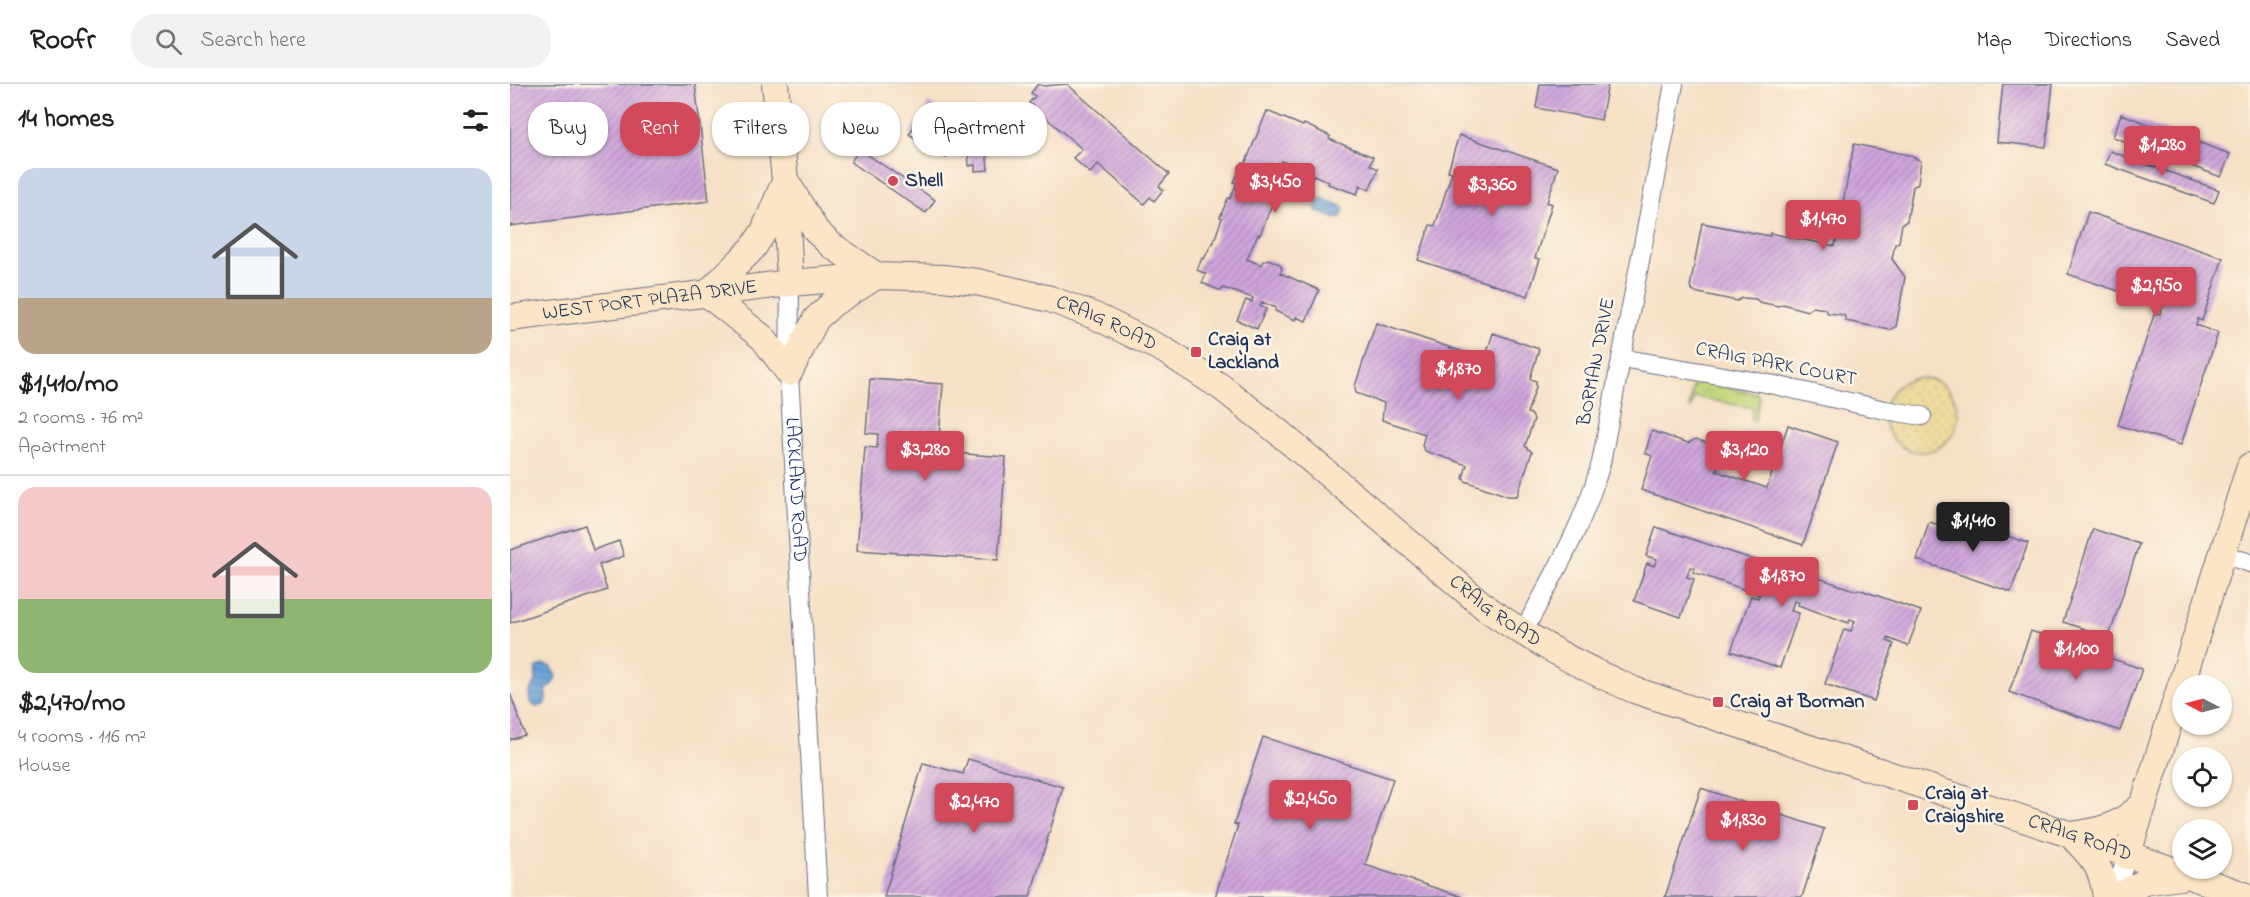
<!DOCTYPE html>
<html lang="en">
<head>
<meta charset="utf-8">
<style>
	:root { --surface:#fff; --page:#f2f2f2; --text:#202124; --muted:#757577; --line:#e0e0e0; --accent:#d1495b }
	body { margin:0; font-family:"Indie Flower",sans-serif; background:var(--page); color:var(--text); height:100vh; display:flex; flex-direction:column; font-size:22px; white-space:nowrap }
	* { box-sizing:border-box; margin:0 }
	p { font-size:20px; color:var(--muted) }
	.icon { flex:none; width:33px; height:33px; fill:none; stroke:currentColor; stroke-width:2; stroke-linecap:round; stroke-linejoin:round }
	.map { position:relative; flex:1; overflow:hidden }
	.drawer { display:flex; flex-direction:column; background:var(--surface); width:510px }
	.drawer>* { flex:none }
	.guide { position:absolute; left:18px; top:18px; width:570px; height:54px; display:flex; gap:12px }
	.needle { width:39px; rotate:276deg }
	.controls { position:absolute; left:1662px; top:591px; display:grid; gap:12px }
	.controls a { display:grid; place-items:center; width:60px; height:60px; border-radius:50%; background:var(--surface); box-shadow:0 2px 4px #0004; font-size:30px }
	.price { position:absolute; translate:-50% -51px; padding:0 14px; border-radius:6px; background:var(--accent); color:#fff; font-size:20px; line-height:39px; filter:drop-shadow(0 2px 3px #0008) }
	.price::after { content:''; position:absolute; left:50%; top:36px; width:18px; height:14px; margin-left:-9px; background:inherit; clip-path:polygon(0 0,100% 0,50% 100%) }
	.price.active { background:#222; color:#fff }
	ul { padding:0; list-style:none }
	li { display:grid; align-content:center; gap:12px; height:318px; padding:0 18px }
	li+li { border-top:2px solid var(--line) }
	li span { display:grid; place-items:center; height:186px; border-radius:18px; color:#555 }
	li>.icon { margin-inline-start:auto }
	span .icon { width:108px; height:108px; fill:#fffc; stroke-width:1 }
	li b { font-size:26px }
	h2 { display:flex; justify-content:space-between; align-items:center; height:72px; padding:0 18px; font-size:26px }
	.tag { padding:0 21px; border-radius:24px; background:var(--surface); box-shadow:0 2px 4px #0004; font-size:21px; line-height:54px }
	.tag.active { background:var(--accent); color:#fff }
	header { display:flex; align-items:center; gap:36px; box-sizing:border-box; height:84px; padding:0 30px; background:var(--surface); border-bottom:2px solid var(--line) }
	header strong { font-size:28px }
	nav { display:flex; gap:33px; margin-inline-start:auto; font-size:21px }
	.search { width:420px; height:54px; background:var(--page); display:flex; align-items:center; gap:15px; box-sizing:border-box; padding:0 21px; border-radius:24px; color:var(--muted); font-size:22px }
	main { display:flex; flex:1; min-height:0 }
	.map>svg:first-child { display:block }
</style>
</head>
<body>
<header>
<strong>Roofr</strong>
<div class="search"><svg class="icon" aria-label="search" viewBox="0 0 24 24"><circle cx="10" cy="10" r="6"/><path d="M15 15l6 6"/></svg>Search here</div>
<nav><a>Map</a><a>Directions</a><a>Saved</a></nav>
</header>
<main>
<section class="drawer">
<h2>14 homes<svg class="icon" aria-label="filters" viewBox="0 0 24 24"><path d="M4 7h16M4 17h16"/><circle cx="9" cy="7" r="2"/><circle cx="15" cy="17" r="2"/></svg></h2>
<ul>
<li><span style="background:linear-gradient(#c9d6e8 70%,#b9a48a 0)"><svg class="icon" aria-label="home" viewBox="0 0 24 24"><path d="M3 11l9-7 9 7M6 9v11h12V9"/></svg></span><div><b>$1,410/mo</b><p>2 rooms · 76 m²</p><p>Apartment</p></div></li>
<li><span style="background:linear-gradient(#f6c9c9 60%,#8fb573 0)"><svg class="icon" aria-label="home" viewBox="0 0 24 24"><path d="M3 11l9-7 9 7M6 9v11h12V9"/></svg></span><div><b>$2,470/mo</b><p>4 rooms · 116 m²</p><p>House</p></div></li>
</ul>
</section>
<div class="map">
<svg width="1740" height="813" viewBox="0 0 1740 813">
	<defs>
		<pattern id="grass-tufts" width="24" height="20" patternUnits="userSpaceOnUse" patternTransform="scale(1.5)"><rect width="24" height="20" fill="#c1d578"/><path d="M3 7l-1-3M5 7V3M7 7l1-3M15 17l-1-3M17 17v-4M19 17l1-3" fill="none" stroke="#a5b76a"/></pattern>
		<pattern id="sand-dots" width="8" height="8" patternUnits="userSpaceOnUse" patternTransform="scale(1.5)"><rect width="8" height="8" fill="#eeda9e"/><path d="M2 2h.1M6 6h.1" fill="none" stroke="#ccbb8a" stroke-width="1.8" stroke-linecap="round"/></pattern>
		<pattern id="water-rules" width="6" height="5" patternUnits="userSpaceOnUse" patternTransform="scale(1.5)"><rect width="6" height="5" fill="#67a2d7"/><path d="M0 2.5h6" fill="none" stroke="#5484b2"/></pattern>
		<pattern id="building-hatch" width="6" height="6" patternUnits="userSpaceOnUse" patternTransform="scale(1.5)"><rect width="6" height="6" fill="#d0a6dc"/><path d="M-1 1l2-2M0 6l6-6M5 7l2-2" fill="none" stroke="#a888b6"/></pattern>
	</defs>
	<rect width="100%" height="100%" fill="#fcf5e5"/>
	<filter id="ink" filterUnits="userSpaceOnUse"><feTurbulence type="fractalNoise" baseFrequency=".0167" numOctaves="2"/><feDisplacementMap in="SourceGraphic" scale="12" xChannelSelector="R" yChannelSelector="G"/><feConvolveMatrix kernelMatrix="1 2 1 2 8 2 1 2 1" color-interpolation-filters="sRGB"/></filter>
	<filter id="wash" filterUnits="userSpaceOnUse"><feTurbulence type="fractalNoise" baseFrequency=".008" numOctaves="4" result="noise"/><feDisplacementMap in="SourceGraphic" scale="24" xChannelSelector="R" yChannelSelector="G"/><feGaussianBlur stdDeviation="1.35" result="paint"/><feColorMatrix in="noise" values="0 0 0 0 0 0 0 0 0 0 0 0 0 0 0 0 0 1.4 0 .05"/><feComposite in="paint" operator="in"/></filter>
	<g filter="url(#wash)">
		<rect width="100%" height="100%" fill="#f6e0c6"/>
		<path fill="url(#grass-tufts)" stroke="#6e826b" stroke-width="1.5" d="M1192,298L1248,310L1249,316L1245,337L1241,336L1243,324L1184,313L1181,325L1179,324L1183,302Z"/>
		<path fill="url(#sand-dots)" stroke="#84847e" stroke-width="1.5" d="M1374 331a37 37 0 1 1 74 0a37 37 0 1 1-74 0Z"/>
		<path fill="url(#water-rules)" stroke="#41689a" stroke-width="1.5" d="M812,114L832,122L834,126L830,134L826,135L806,127L805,122L807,116Z
			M34,581L42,583L46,593L43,599L35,607C38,615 36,623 26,623L20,618L19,609L26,596C25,588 24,583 34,581Z"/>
		<g id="blocks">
			<path fill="url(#building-hatch)" d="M0,0H185L199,117L0,142Z
				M528,0L534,2L557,0L659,90L649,102L653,106L644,117L640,113L634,120L588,80L580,89L563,74L572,65L519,19L525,12L521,9Z
				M1030,0H1098L1091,36L1026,24Z
				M1493,0H1543L1536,63L1487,58Z
				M419,19L456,44L436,74L399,50Z
				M757,27L793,42L794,40L820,52L819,55L863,73L860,81L868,85L859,106L850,101L847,110L818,100L819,98L804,91L803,93L784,85L785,83L772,77L768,85L775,88L771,97L774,98L766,116L764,115L750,151L748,150L737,175L751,181L753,177L758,175L770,180L772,185L770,189L809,206L796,237L786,233L785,236L765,227L766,224L752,218L750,222L756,225L747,245L727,236L736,216L742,218L743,214L713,204L711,207L692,199L696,190L687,186L692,174L694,175L702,159L703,160L712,134L710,133L718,114L720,115L727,99L724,98L733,79L735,80Z
				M1611,30L1720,70L1711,93L1603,53Z
				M949,51L1048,84L1037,118L1042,120L1025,174L1030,175L1018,212L908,176L920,141L925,142L942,88L938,87Z
				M475,53L478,86L465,87V81L459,82L457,54Z
				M1344,60L1399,71L1411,77L1408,99L1403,103L1397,137L1392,140L1389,158L1385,160L1382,175L1395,193L1386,243L1380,246L1336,237L1334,231L1318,229L1315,225L1303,223L1297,227L1273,220L1268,222L1249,218L1246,215L1232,214L1227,217L1184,208L1180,203L1192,139L1260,152V149L1325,162Z
				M349,65L425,116L416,129L341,78Z
				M1600,67L1709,106L1704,119L1595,80Z
				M1578,128L1713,174L1692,237L1688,235L1686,241L1708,249L1671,361L1608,341L1645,228L1650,230L1653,222L1558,190Z
				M866,239L975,275L983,249L1029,265L1020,295L1026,297V303L1017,329L1021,330L1024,335L1015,362L1022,368L1007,412H998L955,397L953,394L957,381L915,367L912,362L915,350L872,336L874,319L846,309L845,302Z
				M360,295L433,300L429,355L415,354L414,367L496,373L488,476L347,466L355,363L367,364L368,350L356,349Z
				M1278,341L1328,358L1293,461L1131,406L1142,372L1135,369L1142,347L1178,359L1186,355L1214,365L1206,387L1257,404Z
				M1437,432L1518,459L1501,508L1407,476L1419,438L1433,442Z
				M75,441L83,466L109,457L114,472L89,481L97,506L0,539V466Z
				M1146,443L1254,479L1255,476L1347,507L1348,505L1411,527L1398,562L1378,554L1377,557L1384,560L1364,617L1315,600L1334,545L1341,547L1345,537L1340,535L1339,539L1288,521L1289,518L1284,517L1281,527L1289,529L1270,584L1221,567L1241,512L1248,514L1251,506L1246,504L1247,510L1183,488L1184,484L1180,483L1177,493L1184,495L1171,533L1124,517L1137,479L1144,482L1147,475L1136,472Z
				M1583,445L1629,460L1599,553L1553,538Z
				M1521,547L1632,585L1610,647L1499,608Z
				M0,609L15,651L0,656Z
				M753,653L883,695L855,781L953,813H705L728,741L724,740Z
				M458,675L553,703L520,813H374L413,679L453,690Z
				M1191,704L1314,745L1292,813H1155Z"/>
		</g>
	</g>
	<g filter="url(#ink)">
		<use href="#blocks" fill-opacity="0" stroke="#686d82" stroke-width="1.5"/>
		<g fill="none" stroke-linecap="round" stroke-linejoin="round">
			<defs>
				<g id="street">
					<path id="s1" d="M280,199L279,289L308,813"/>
					<path d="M1111,274L1260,300L1375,326L1412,332"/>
					<path d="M1712,470L1740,479"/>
					<path d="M1012,550C1043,492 1073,443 1091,379L1164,0"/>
					<path d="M1604,813L1617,772"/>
				</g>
				<g id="secondary">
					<path d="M265,0L275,96L280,199"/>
					<path d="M277,99L306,147L321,161L367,192"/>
					<path d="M197,210L253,254L279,289L306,235L322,220L365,193"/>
					<path d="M197,210L243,164L254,147L273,102"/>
					<path id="s2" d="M0,234L280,199L367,192L433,194L467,198L540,215L585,232L654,266L711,303L766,346L976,524C1023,557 1071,583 1124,606L1562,751L1740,813"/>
					<path d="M1562,751C1597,746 1606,743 1634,720"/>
					<path d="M1564,754C1584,776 1592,782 1596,813"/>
					<path d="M1617,772L1740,382"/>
					<path d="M1607,813L1634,798L1670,793"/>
				</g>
			</defs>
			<use href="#street" stroke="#686d82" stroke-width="20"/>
			<use href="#secondary" stroke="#686d82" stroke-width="28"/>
			<use href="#street" stroke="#fff" stroke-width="18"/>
			<use href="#secondary" stroke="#fce5c4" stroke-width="26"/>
		</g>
	</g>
	<g fill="#d1495b" stroke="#fcf5e5" stroke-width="2">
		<circle cx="383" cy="97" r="6"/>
		<rect x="680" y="262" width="12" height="12" rx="3"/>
		<rect x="1202" y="612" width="12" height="12" rx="3"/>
		<rect x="1397" y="715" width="12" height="12" rx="3"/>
	</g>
	<g text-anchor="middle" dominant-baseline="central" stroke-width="5" stroke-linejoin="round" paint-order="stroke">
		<g font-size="20" font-weight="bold" fill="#1b2f5e" stroke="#fcf5e5" text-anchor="start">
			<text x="395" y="97">Shell</text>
			<text x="698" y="256">Craig at<tspan x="698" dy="23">Lackland</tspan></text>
			<text x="1220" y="618">Craig at Borman</text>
			<text x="1415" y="710">Craig at<tspan x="1415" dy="23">Craigshire</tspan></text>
		</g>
		<g font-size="20" fill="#1b2f5e" stroke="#fcf5e5">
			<text stroke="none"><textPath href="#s2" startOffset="141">WEST PORT PLAZA DRIVE</textPath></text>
			<text stroke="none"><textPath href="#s2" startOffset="606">CRAIG ROAD</textPath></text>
			<text transform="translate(1087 278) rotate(-79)">BORMAN DRIVE</text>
			<text transform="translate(1266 281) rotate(11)">CRAIG PARK COURT</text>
			<text stroke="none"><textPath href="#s1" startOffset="207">LACKLAND ROAD</textPath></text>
			<text stroke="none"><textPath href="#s2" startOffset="1092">CRAIG ROAD</textPath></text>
			<text stroke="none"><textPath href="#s2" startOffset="1722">CRAIG ROAD</textPath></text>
		</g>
	</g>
</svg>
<div class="controls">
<a><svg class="needle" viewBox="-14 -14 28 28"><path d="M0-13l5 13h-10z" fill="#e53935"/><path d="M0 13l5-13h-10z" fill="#757577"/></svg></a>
<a><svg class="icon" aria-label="locate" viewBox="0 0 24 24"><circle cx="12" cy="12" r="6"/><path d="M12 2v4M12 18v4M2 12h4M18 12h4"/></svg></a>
<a><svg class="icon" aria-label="layers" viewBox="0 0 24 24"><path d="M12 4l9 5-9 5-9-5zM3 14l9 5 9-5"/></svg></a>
</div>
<b class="price" style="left:1652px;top:93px">$1,280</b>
<b class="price" style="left:765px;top:130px">$3,450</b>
<b class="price" style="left:982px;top:133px">$3,360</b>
<b class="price" style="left:1313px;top:167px">$1,470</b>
<b class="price" style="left:1646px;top:234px">$2,950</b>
<b class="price" style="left:948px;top:317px">$1,870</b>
<b class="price" style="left:415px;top:398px">$3,280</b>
<b class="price" style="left:1234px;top:398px">$3,120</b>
<b class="price active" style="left:1463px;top:469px">$1,410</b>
<b class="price" style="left:1272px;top:524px">$1,870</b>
<b class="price" style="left:1566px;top:597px">$1,100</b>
<b class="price" style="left:800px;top:747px">$2,450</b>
<b class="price" style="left:464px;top:750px">$2,470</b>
<b class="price" style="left:1233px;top:768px">$1,830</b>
<div class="guide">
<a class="tag">Buy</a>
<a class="tag active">Rent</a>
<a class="tag">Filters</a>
<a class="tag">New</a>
<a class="tag">Apartment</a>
</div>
</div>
</main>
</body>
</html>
